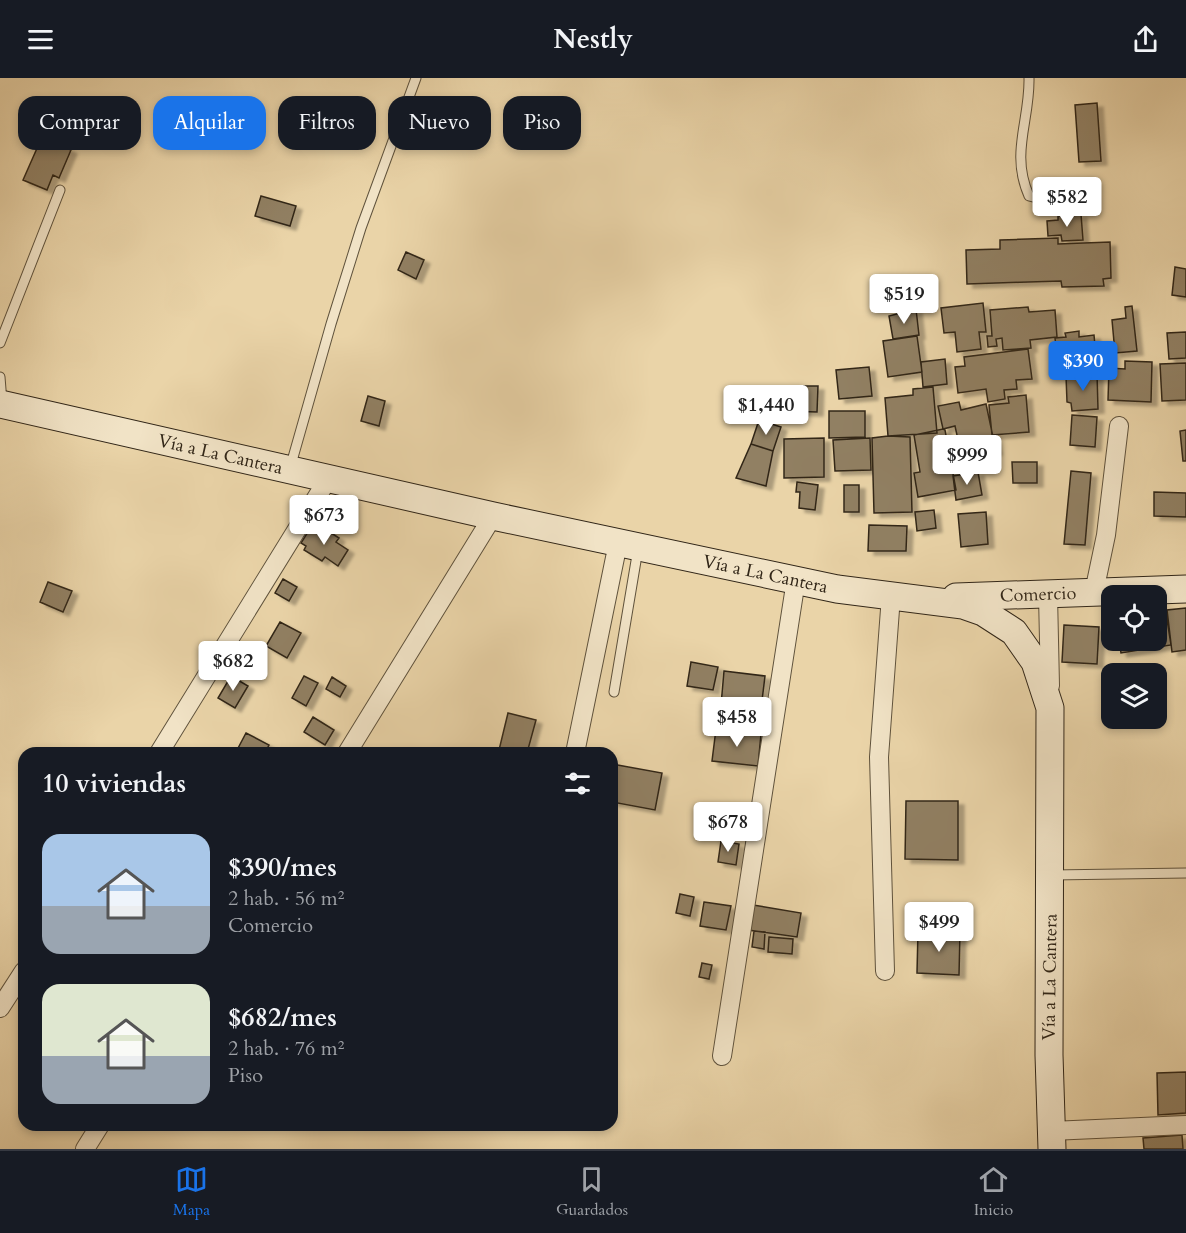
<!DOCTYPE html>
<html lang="es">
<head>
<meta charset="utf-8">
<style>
	:root { --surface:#171b24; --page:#242831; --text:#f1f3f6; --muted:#9ea1a6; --line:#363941; --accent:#1a73e8 }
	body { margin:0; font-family:Cardo,serif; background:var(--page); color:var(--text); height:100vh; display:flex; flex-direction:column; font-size:22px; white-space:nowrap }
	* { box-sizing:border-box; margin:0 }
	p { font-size:20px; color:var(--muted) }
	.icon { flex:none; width:33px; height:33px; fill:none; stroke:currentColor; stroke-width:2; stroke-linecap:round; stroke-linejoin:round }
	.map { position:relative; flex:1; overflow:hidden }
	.details { position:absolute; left:18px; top:669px; width:600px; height:384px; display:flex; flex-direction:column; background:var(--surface); border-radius:18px; box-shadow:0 3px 9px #0003 }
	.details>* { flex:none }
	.guide { position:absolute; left:18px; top:18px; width:600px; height:54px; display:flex; gap:12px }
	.controls { position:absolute; left:1101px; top:507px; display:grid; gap:12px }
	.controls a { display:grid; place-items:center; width:66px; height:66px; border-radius:12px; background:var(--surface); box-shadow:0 3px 9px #0003; font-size:30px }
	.price { position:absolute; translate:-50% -51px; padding:0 14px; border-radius:6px; background:#fff; color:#222; font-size:20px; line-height:39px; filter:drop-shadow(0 2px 3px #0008) }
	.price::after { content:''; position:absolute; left:50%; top:36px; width:18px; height:14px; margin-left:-9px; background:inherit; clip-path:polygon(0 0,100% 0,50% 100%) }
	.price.on { background:var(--accent); color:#fff }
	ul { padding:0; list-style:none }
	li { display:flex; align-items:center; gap:18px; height:150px; padding:0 24px }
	li span { display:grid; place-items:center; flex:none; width:168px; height:120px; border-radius:18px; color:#555 }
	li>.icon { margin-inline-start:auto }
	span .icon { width:72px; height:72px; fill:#fffc; stroke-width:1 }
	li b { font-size:26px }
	h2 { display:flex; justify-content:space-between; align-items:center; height:72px; padding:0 24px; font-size:26px }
	.chip { padding:0 21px; border-radius:18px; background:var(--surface); box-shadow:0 3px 9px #0003; font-size:21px; line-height:54px }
	.chip.on { background:var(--accent); color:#fff }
	header { display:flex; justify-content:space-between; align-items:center; height:78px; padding:0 24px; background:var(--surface); font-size:27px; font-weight:600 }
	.tab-bar { display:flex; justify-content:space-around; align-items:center; height:84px; border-top:2px solid var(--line); background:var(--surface); font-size:16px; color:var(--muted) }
	.tab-bar a { display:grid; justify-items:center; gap:3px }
	.tab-bar .on { color:var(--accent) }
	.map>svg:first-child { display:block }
</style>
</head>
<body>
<header><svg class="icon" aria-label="menu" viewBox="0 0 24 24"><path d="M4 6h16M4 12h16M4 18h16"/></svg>Nestly<svg class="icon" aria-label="share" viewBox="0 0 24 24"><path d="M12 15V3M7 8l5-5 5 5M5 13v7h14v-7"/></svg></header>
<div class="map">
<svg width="1186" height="1071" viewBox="0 0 1186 1071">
	<defs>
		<filter id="shadow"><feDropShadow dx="6" dy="4" stdDeviation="1.5" flood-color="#0004"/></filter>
	</defs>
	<rect width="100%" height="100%" fill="#ead4a8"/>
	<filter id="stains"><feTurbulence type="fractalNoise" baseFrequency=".00333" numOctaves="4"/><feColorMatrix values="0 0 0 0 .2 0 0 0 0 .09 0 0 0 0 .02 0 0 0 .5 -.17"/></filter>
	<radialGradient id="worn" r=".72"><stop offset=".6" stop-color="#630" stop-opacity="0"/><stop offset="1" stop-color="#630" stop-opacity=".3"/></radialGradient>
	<path fill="#918063" stroke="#312618" stroke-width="1.5" filter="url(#shadow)" d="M1097,25L1101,83L1079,84L1075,27Z
		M42,59L71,72L59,100L53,97L47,112L23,102Z
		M261,118L296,128L290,148L255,138Z
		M1081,136L1083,162L1062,163L1061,157L1048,158L1047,143L1058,142V138Z
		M1058,160V166L1110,164L1111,200L1103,201L1104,208L1062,209L1061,203L967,206L966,172L1000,171V162Z
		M406,174L424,182L416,201L398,192Z
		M1175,189L1186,191V219L1172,217Z
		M983,225L986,254H979L981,271L957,274L955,254L944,255L941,230Z
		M1132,228L1137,273L1115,275L1112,242L1126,240L1125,229Z
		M1028,229L1029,234L1055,232L1057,259L1030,262L1031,270L1003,272L1002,260L996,261L997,268L988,269L987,258H992L990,232Z
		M916,231L919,257L893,261L889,238Z
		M1079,253V259L1094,257L1097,289L1071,291L1072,296L1059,297L1055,260L1066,259L1065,255Z
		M1186,254V280L1169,281L1167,255Z
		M917,258L922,294L888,299L883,263Z
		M1028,271L1032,301L1016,302L1017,311L1004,312L1005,321L988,324L986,311L958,315L955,289L965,288L964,279Z
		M945,281L947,306L923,309L921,284Z
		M1125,283L1152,284L1151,324L1108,322L1109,290L1125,291Z
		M1186,285V322L1162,323L1160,286Z
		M869,289L872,318L839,321L836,292Z
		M1097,295L1098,331L1072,333L1071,325L1067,324L1066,298Z
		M786,308H818L817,334L785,333Z
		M933,309L937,355L888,358L885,320L913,317V311Z
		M1026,317L1029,354L992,357L989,327L1009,325L1008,319Z
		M368,318L385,323L379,348L361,343Z
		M959,324L961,332L986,326L996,373L962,380L955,348L943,351L938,328Z
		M829,333H865V359L829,360Z
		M1072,337L1097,339L1095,369L1070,367Z
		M759,342L781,349L773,373L751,366Z
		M943,351L945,352L956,412L918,419L914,395L920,394L914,357Z
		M1186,352V383H1183L1180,353Z
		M888,358L910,359L912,434L874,435L872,360Z
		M824,360V399L784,400V361Z
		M870,360L871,392L835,393L833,362Z
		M751,366L773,373L766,408L736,400Z
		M1012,384H1037V405H1013Z
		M1071,393L1091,395L1085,467L1064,466Z
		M978,394L982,417L956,422L953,398Z
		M797,404L818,407L815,432L799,430L800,414H796Z
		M844,407H859V434H844Z
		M1154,414L1186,415V439L1154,438Z
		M934,432L936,450L917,453L915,434Z
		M986,434L988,466L961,469L958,436Z
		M869,447L907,448L906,473H868Z
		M311,449L319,454L322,449L339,460L336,464L348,472L338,488L325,479L322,483L304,472L306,468L301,465Z
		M283,501L297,509L289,523L275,515Z
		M48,504L72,513L63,534L40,524Z
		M1165,529L1171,567L1121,575L1119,562H1156V530Z
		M1186,530V572L1172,574L1167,532Z
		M280,544L301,555L287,580L266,568Z
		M1064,547L1099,549L1097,586L1062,584Z
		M691,584L718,589L713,612L687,608Z
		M724,593L765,598L761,631L721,627Z
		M231,598L248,608L235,630L218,620Z
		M304,598L318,605L306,628L292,620Z
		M332,599L346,608L340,619L326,611Z
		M508,635L536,642L527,675L499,672Z
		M313,639L334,652L325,667L304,654Z
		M716,651L761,656L758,688L712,683Z
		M246,655L269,667L265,675L236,674Z
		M612,686L662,695L655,732L612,724Z
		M906,723H958V782L905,781Z
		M721,763L739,766L736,787L718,784Z
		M680,816L694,819L690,838L676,835Z
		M704,824L731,828L726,852L700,848Z
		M753,827L801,835L797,859L748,852Z
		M754,853L765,854L764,871L752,869Z
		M918,853L960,854L959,897L917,895Z
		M769,859L793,861L792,876L768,874Z
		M702,885L712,887L709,901L699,899Z
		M1186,994V1035L1158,1037L1157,995Z
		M1182,1057L1183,1071H1144L1143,1060Z"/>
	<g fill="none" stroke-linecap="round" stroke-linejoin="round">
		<defs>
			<path id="lane" d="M1029,0C1030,43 1010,75 1029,118L1049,123L1074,119
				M0,265L60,112
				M0,299L2,324
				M290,390L331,246L361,150L416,0
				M614,614L638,471
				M1052,797L1186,795"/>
			<path id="street" d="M1094,514L1106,457L1119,348
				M1048,517L1050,608
				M159,675L328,401
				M347,675L493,438
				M575,675L618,465
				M885,893L879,679L891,518
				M0,930L24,893
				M722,978L796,502
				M1051,1053L1186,1047
				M85,1071L100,1047"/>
			<g id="secondary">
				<path id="s1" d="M0,326L493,438L837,511L963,527L983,534L1014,554L1035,584L1050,630L1049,977L1052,1071"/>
				<path id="s2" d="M956,519L1186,511"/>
			</g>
		</defs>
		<use href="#lane" stroke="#5f523c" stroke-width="11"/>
		<use href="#street" stroke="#5f523c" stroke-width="20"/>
		<use href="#secondary" stroke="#312618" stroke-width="29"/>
		<use href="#lane" stroke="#f1e3c6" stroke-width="9"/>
		<use href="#street" stroke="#f1e3c6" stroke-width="18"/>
		<use href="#secondary" stroke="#f1e3c6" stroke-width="27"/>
	</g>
	<g text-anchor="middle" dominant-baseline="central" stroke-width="5" stroke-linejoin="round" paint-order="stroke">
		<g font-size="18" fill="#312618" stroke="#f1e3c6">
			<text stroke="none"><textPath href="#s1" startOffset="226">Vía a La Cantera</textPath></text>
			<text stroke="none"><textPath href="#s1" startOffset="784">Vía a La Cantera</textPath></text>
			<text stroke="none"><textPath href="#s2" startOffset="82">Comercio</textPath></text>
			<text transform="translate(1050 899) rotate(-89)">Vía a La Cantera</text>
		</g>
	</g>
	<rect width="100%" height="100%" filter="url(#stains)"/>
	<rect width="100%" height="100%" fill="url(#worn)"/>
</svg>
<div class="controls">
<a><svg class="icon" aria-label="locate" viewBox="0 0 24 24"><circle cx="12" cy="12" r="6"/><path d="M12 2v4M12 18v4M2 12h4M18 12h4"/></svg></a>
<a><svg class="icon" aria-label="layers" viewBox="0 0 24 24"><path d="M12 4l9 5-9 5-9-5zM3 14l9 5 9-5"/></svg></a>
</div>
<b class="price" style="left:1067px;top:150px">$582</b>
<b class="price" style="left:904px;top:247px">$519</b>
<b class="price on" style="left:1083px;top:314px">$390</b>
<b class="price" style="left:766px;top:358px">$1,440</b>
<b class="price" style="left:967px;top:408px">$999</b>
<b class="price" style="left:324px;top:468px">$673</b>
<b class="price" style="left:233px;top:614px">$682</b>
<b class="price" style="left:737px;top:670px">$458</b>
<b class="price" style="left:728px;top:775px">$678</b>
<b class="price" style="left:939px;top:875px">$499</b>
<div class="guide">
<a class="chip">Comprar</a>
<a class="chip on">Alquilar</a>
<a class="chip">Filtros</a>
<a class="chip">Nuevo</a>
<a class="chip">Piso</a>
</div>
<section class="details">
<h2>10 viviendas<svg class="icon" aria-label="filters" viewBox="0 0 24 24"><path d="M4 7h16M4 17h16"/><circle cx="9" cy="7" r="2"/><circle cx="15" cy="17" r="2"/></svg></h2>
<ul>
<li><span style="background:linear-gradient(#a9c7e8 60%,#9aa5b1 0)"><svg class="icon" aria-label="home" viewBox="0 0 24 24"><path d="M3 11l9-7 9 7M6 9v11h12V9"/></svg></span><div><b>$390/mes</b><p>2 hab. · 56 m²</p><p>Comercio</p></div></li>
<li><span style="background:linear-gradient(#dfe7d0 60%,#9aa5b1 0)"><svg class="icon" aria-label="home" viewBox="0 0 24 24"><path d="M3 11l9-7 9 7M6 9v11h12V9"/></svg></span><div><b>$682/mes</b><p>2 hab. · 76 m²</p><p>Piso</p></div></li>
</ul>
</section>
</div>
<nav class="tab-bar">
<a class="on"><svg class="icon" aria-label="map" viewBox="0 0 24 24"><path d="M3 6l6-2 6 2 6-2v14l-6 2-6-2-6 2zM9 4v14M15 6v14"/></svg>Mapa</a>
<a><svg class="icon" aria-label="saved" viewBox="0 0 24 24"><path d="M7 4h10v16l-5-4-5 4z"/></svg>Guardados</a>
<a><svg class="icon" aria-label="home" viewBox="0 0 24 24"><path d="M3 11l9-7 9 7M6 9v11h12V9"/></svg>Inicio</a>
</nav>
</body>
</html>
